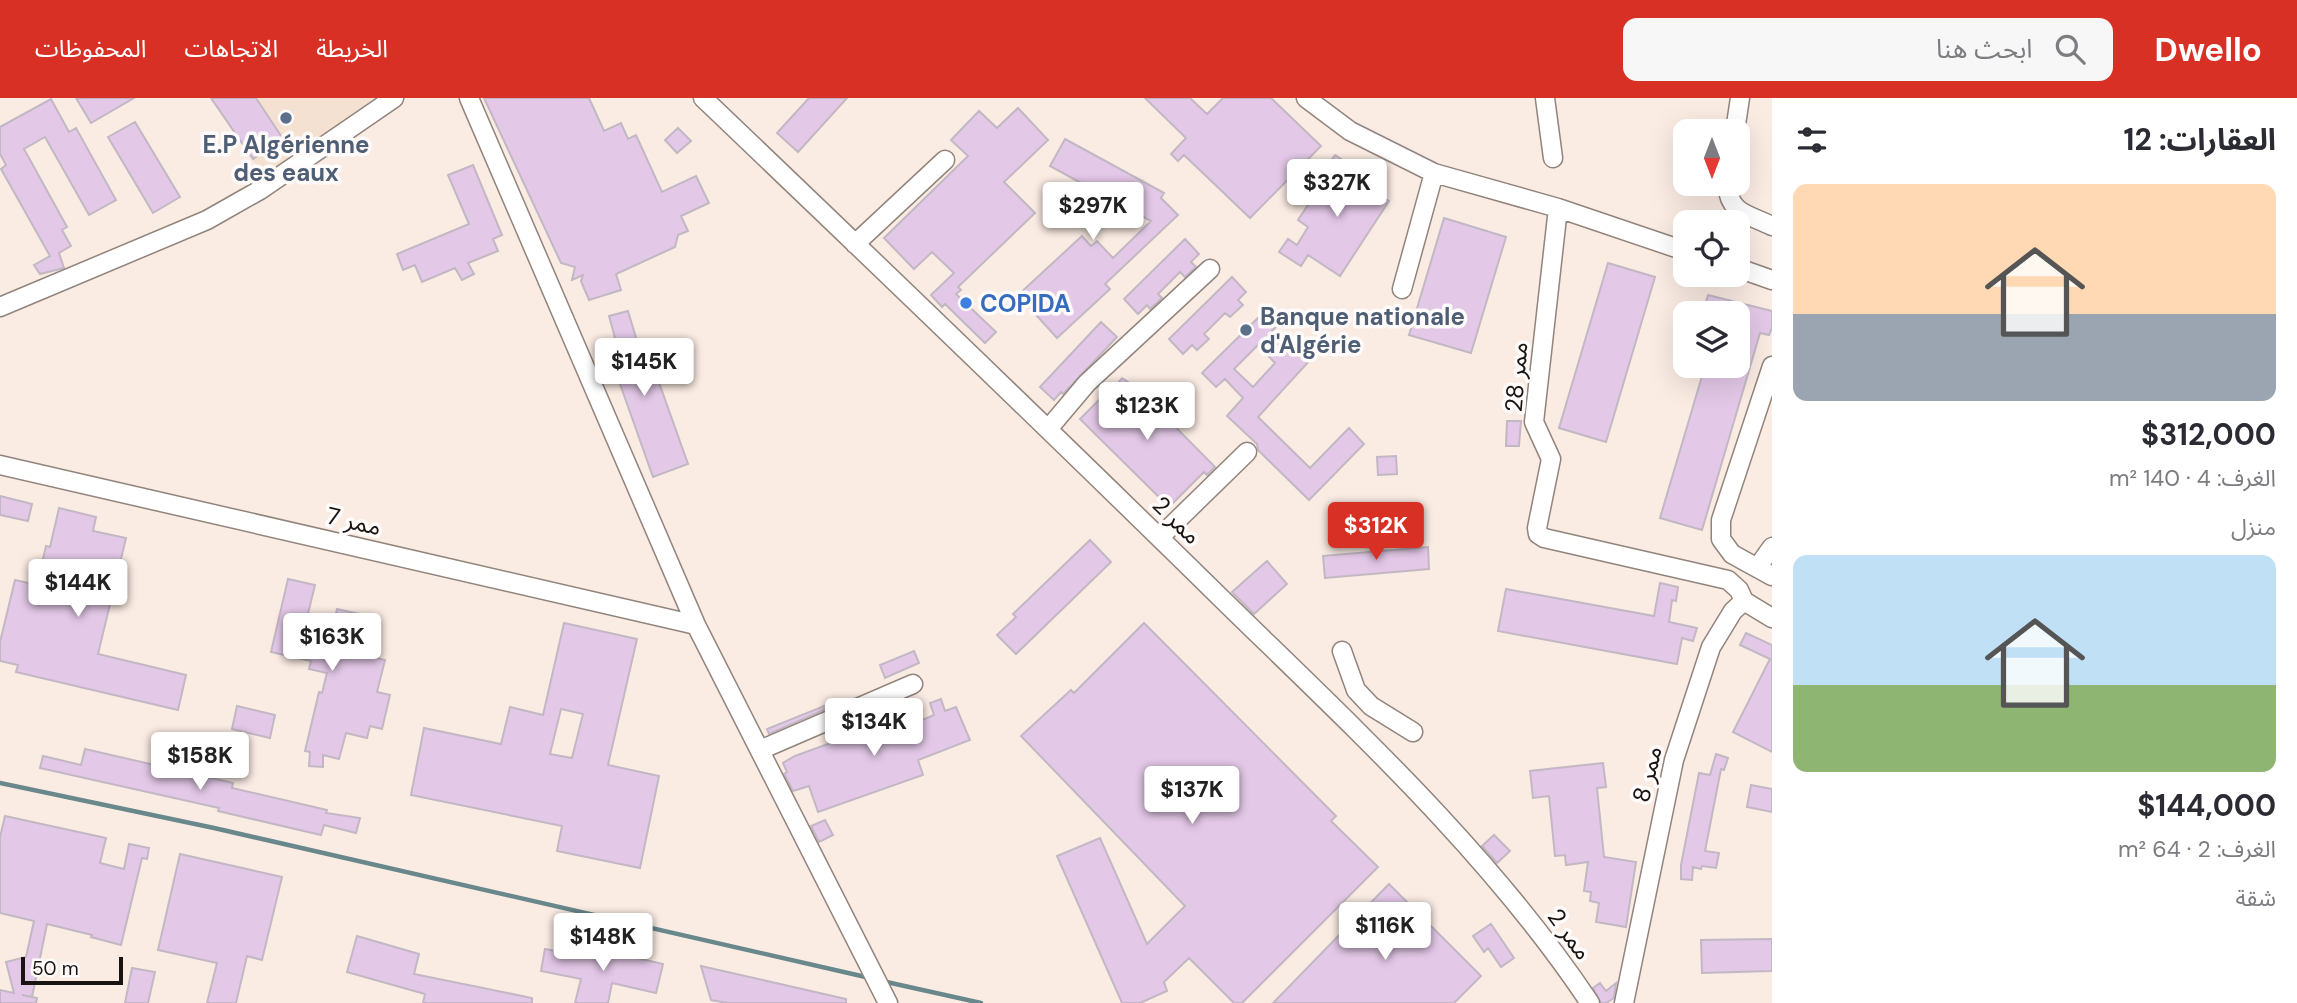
<!DOCTYPE html>
<html lang="ar">
<head>
<meta charset="utf-8">
<style>
	:root { --surface:#fff; --page:#f7f7f7; --text:#2b2b33; --muted:#7c7c81; --accent:#d93025 }
	body { margin:0; font-family:"DM Sans","Noto Sans Arabic",sans-serif; background:var(--page); color:var(--text); direction:rtl; height:100vh; display:flex; flex-direction:column; font-size:26px; white-space:nowrap }
	* { box-sizing:border-box; margin:0 }
	p { font-size:23px; color:var(--muted) }
	.icon { flex:none; width:38px; height:38px; fill:none; stroke:currentColor; stroke-width:2; stroke-linecap:round; stroke-linejoin:round }
	.map { position:relative; flex:1; overflow:hidden; direction:ltr }
	.drawer { display:flex; flex-direction:column; background:var(--surface); width:525px }
	.drawer>* { flex:none }
	.needle { width:46px; rotate:180deg }
	.buttons { position:absolute; left:1673px; top:21px; display:grid; gap:14px }
	.buttons a { display:grid; place-items:center; width:77px; height:77px; border-radius:14px; background:var(--surface); box-shadow:0 7px 28px #0002; font-size:35px }
	.scale { position:absolute; left:21px; bottom:18px; width:102px; box-sizing:border-box; padding-left:7px; border:4px solid #191411; border-top:0; font-size:19px; line-height:24px; white-space:nowrap; color:#191411; -webkit-text-stroke:5px #fefbfa; paint-order:stroke }
	.price { position:absolute; translate:-50% -60px; padding:0 16px; border-radius:7px; background:#fff; color:#222; font-size:23px; line-height:46px; filter:drop-shadow(0 2px 4px #0008) }
	.price::after { content:''; position:absolute; left:50%; top:42px; width:21px; height:16px; margin-left:-10px; background:inherit; clip-path:polygon(0 0,100% 0,50% 100%) }
	.price.on { background:var(--accent); color:#fff }
	ul { padding:0; list-style:none }
	li { display:grid; align-content:center; gap:14px; height:371px; padding:0 21px }
	li span { display:grid; place-items:center; height:217px; border-radius:14px; color:#555 }
	li>.icon { margin-inline-start:auto }
	span .icon { width:126px; height:126px; fill:#fffc; stroke-width:1 }
	li b { font-size:30px }
	h2 { display:flex; justify-content:space-between; align-items:center; height:84px; padding:0 21px; font-size:30px }
	header { display:flex; align-items:center; gap:42px; box-sizing:border-box; height:98px; padding:0 35px; background:var(--accent); color:#fff }
	header strong { font-size:33px }
	nav { display:flex; gap:38px; margin-inline-start:auto; font-size:24px }
	.search { width:490px; height:63px; background:var(--page); display:flex; align-items:center; gap:18px; box-sizing:border-box; padding:0 24px; border-radius:14px; color:var(--muted); font-size:26px }
	main { display:flex; flex:1; min-height:0 }
	.map>svg:first-child { display:block }
</style>
</head>
<body>
<header>
<strong>Dwello</strong>
<div class="search"><svg class="icon" aria-label="search" viewBox="0 0 24 24"><circle cx="10" cy="10" r="6"/><path d="M15 15l6 6"/></svg>ابحث هنا</div>
<nav><a>الخريطة</a><a>الاتجاهات</a><a>المحفوظات</a></nav>
</header>
<main>
<section class="drawer">
<h2>العقارات: 12<svg class="icon" aria-label="filters" viewBox="0 0 24 24"><path d="M4 7h16M4 17h16"/><circle cx="9" cy="7" r="2"/><circle cx="15" cy="17" r="2"/></svg></h2>
<ul>
<li><span style="background:linear-gradient(#ffd9b3 60%,#9aa5b1 0)"><svg class="icon" aria-label="home" viewBox="0 0 24 24"><path d="M3 11l9-7 9 7M6 9v11h12V9"/></svg></span><div><b>$312,000</b><p>الغرف: 4 · 140 m²</p><p>منزل</p></div></li>
<li><span style="background:linear-gradient(#bfe0f5 60%,#8fb573 0)"><svg class="icon" aria-label="home" viewBox="0 0 24 24"><path d="M3 11l9-7 9 7M6 9v11h12V9"/></svg></span><div><b>$144,000</b><p>الغرف: 2 · 64 m²</p><p>شقة</p></div></li>
</ul>
</section>
<div class="map">
<svg width="1772" height="905" viewBox="0 0 1772 905">
	<rect width="100%" height="100%" fill="#faebe3"/>
	<path fill="#f4e1d1" d="M211,0H375L264,78Z"/>
	<g fill="none" stroke-linecap="round" stroke-linejoin="round">
		<path stroke="#69888c" stroke-width="4.5" d="M0,685L214,730L870,880
			M882,883L981,905"/>
	</g>
	<path fill="#e3c8e7" stroke="#c2b8c4" stroke-width="2" fill-rule="evenodd" d="M76,0H134L91,25Z
		M211,0H256L283,41L253,61Z
		M484,0H589L604,33L621,25L628,41L636,37L662,94L696,78L709,105L681,118L688,133L678,137L675,149L616,176L621,192L589,202L581,183L583,177L572,182L575,169L561,165Z
		M809,0H847L798,54L777,35Z
		M1145,0H1190L1207,16L1223,0H1271L1321,48L1250,120L1184,57L1178,63L1171,56L1186,40Z
		M51,1L69,34L76,30L116,102L89,117L45,39L24,51L67,129L62,132L71,148L59,155L64,170L40,176L34,167L50,158L1,71L6,67L0,56V29Z
		M1018,10L1048,42L1004,84L1035,115L958,189L961,192L956,196L996,234L985,245L945,206L942,209L931,197L954,175L932,154L914,171L884,140L968,58L951,42L979,13L997,30Z
		M135,24L180,99L153,115L108,39Z
		M678,30L691,43L677,55L665,42Z
		M1065,41L1164,95L1161,100L1178,117L1105,186L1110,191L1057,240L1018,197L1082,138L1091,148L1097,143L1113,160L1151,123L1050,68Z
		M1335,57L1362,75L1357,83L1389,103L1340,178L1308,157L1301,168L1279,154L1288,141L1297,147L1308,129L1298,122L1329,75L1325,71Z
		M473,67L502,137L493,141L498,153L468,165L474,176L462,182L455,170L422,184L415,167L403,172L397,156L469,126L448,77Z
		M1444,120L1506,139L1471,255L1409,237Z
		M1185,141L1199,156L1191,164L1196,169L1185,179L1180,174L1158,196L1162,200L1150,211L1147,207L1138,216L1124,201Z
		M1608,165L1655,179L1606,344L1559,330Z
		M1232,179L1246,194L1238,202L1243,207L1230,219L1225,215L1204,236L1209,241L1197,252L1192,247L1183,256L1169,241Z
		M1708,197L1772,213V230L1769,237L1760,235L1702,432L1660,420L1705,268H1738V215H1726L1704,210Z
		M628,213L640,253L647,251L688,366L653,379L609,255L604,257L599,247L615,240L609,218Z
		M1263,215L1276,229L1268,237L1285,254L1294,245L1311,261L1258,319L1310,370L1349,330L1364,346L1309,402L1258,352L1257,346L1227,318L1243,300L1225,281L1216,289L1202,275ZM1258,247L1275,265L1253,289L1234,271Z
		M1101,224L1117,239L1063,296L1061,294L1054,302L1040,289Z
		M1122,280L1137,290L1215,369L1207,377L1204,374L1169,409L1080,321L1110,291L1112,293Z
		M1507,323H1521L1519,348H1506Z
		M1396,358L1397,376L1378,377L1377,359Z
		M0,398L32,406L28,423L0,417Z
		M59,410L96,419L93,433L126,440L98,556L186,577L178,612L16,574L18,567L0,563V544L15,482L37,487L46,448L50,449Z
		M1090,442L1111,464L1016,556L997,537L1016,519L1013,516Z
		M1428,449L1429,471L1325,480L1323,458Z
		M1267,463L1287,486L1254,516L1232,494Z
		M288,481L315,487L305,528L332,534L337,511L364,517L356,555L385,562L377,594L390,597L382,631L370,628L367,640L346,635L339,661L323,657V669L309,668L310,654L305,653L319,594L322,595L327,575L309,571L311,563L271,554Z
		M1660,485L1678,489L1676,503L1672,502L1669,524L1697,530L1693,543L1682,540L1677,566L1498,533L1506,491L1654,518Z
		M564,525L637,541L608,667L659,678L640,770L557,753L562,728L411,697L424,630L501,646L510,609L543,617ZM561,611L583,616L572,660L550,656Z
		M1144,525L1336,718L1331,723L1378,769L1242,905H1234L1189,860L1164,884L1167,893L1140,905H1122L1057,758L1100,740L1147,846L1185,808L1021,638L1071,592L1074,595Z
		M1746,535L1772,547V654L1733,634L1770,561L1740,547Z
		M914,553L919,565L885,580L880,567Z
		M941,601L945,613L956,609L970,642L918,662L923,677L818,714L809,688L793,693L784,676L787,674L783,665L795,658L902,619L906,629L934,617L930,605Z
		M834,604L835,607L769,636L767,631Z
		M237,608L275,617L270,640L232,631Z
		M85,651L233,685L232,690L327,712L326,715L360,720L356,735L324,727L321,737L218,713L219,710L40,670L43,658L81,667Z
		M1716,656L1728,660L1724,672L1721,671L1705,753L1719,755L1716,770L1702,768L1701,771L1693,769L1692,782L1681,781V767L1699,675L1710,677Z
		M1603,665L1606,689L1597,690L1604,759L1636,764L1626,829L1596,824L1599,805L1590,803L1591,794L1584,793L1588,764L1566,767L1565,757L1555,758L1549,698L1533,700L1530,673Z
		M1751,687L1772,691V714L1747,709Z
		M5,718L106,740L100,765L124,771L129,746L149,750L147,761L142,760L121,847L91,839L92,837L47,826L32,899L22,897L37,900L36,905H0V892L14,895L6,864L26,859L34,823L0,815V739Z
		M825,722L833,737L819,744L811,728Z
		M1494,737L1510,753L1497,765L1482,748Z
		M180,756L282,779L262,862L247,858L236,905H207L217,865L158,852Z
		M1389,786L1481,878L1454,905H1273Z
		M1491,826L1514,860L1501,869L1488,850L1484,854L1473,838Z
		M357,838L419,856L414,876L532,900V905H423L425,896L347,874Z
		M1772,841V873L1702,875L1701,842Z
		M589,849L663,866L656,895L612,885L608,905H575L581,881L541,873L545,851L586,859Z
		M701,868L846,901V905H728L711,902Z
		M132,870L155,874L148,905H125Z
		M1600,885L1606,893L1616,885L1614,900L1606,905H1601L1593,890Z"/>
	<g fill="none" stroke-linecap="round" stroke-linejoin="round">
		<defs>
			<path id="minor" d="M469,0L696,527L888,905
				M703,0C878,167 1053,335 1226,505C1355,631 1490,755 1590,905
				M1306,0L1350,33L1434,75L1558,110L1685,153
				M1545,0L1553,60
				M1735,33L1740,0
				M1727,86C1729,116 1748,116 1772,128
				M1558,110L1534,324L1551,361L1537,430L1538,436L1544,440L1728,482L1739,492L1744,503
				M855,146L945,62
				M1738,170L1772,182
				M1402,191L1434,75
				M0,209L207,122L260,92L394,0
				M1772,268L1721,422V441L1732,456L1772,478
				M1049,330L1087,285L1210,171
				M0,367L696,527
				M1160,439L1247,354
				M1757,470L1772,449
				M1744,503L1772,520
				M1342,553L1356,592L1371,608L1413,634
				M760,652L913,586
				M1624,905L1674,662L1711,549L1733,513L1744,503"/>
		</defs>
		<use href="#minor" stroke="#91847c" stroke-width="21"/>
		<use href="#minor" stroke="#fff" stroke-width="18"/>
	</g>
	<g fill="#5c6f8a" stroke="#fefbfa" stroke-width="2.5">
		<circle cx="286" cy="20" r="7"/>
		<circle cx="1246" cy="232" r="7"/>
	</g>
	<circle fill="#3f7fe0" stroke="#fefbfa" stroke-width="2.5" cx="966" cy="205" r="7"/>
	<g text-anchor="middle" dominant-baseline="central" stroke-width="7" stroke-linejoin="round" paint-order="stroke">
		<g font-size="24" font-weight="bold" fill="#4e5e75" stroke="#fefbfa">
			<text x="286" y="46">E.P Algérienne<tspan x="286" dy="28">des eaux</tspan></text>
			<text x="1260" y="218" text-anchor="start">Banque nationale<tspan x="1260" dy="28">d'Algérie</tspan></text>
		</g>
		<g font-size="24" font-weight="bold" fill="#366cbe" stroke="#fefbfa" text-anchor="start">
			<text x="980" y="205">COPIDA</text>
		</g>
		<g font-size="24" fill="#191411" stroke="#fefbfa">
			<text transform="translate(1516 279) rotate(-85)">ممر 28</text>
			<text transform="translate(1177 422) rotate(44)">ممر 2</text>
			<text transform="translate(354 423) rotate(13)">ممر 7</text>
			<text transform="translate(1647 676) rotate(-76)">ممر 8</text>
			<text transform="translate(1570 836) rotate(54)">ممر 2</text>
		</g>
	</g>
</svg>
<div class="buttons">
<a><svg class="needle" viewBox="-14 -14 28 28"><path d="M0-13l5 13h-10z" fill="#e53935"/><path d="M0 13l5-13h-10z" fill="#7c7c81"/></svg></a>
<a><svg class="icon" aria-label="locate" viewBox="0 0 24 24"><circle cx="12" cy="12" r="6"/><path d="M12 2v4M12 18v4M2 12h4M18 12h4"/></svg></a>
<a><svg class="icon" aria-label="layers" viewBox="0 0 24 24"><path d="M12 4l9 5-9 5-9-5zM3 14l9 5 9-5"/></svg></a>
</div>
<div class="scale">50 m</div>
<b class="price" style="left:1337px;top:121px">$327K</b>
<b class="price" style="left:1093px;top:144px">$297K</b>
<b class="price" style="left:644px;top:300px">$145K</b>
<b class="price" style="left:1147px;top:344px">$123K</b>
<b class="price on" style="left:1376px;top:464px">$312K</b>
<b class="price" style="left:78px;top:521px">$144K</b>
<b class="price" style="left:332px;top:575px">$163K</b>
<b class="price" style="left:874px;top:660px">$134K</b>
<b class="price" style="left:200px;top:694px">$158K</b>
<b class="price" style="left:1192px;top:728px">$137K</b>
<b class="price" style="left:1385px;top:864px">$116K</b>
<b class="price" style="left:603px;top:875px">$148K</b>
</div>
</main>
</body>
</html>
